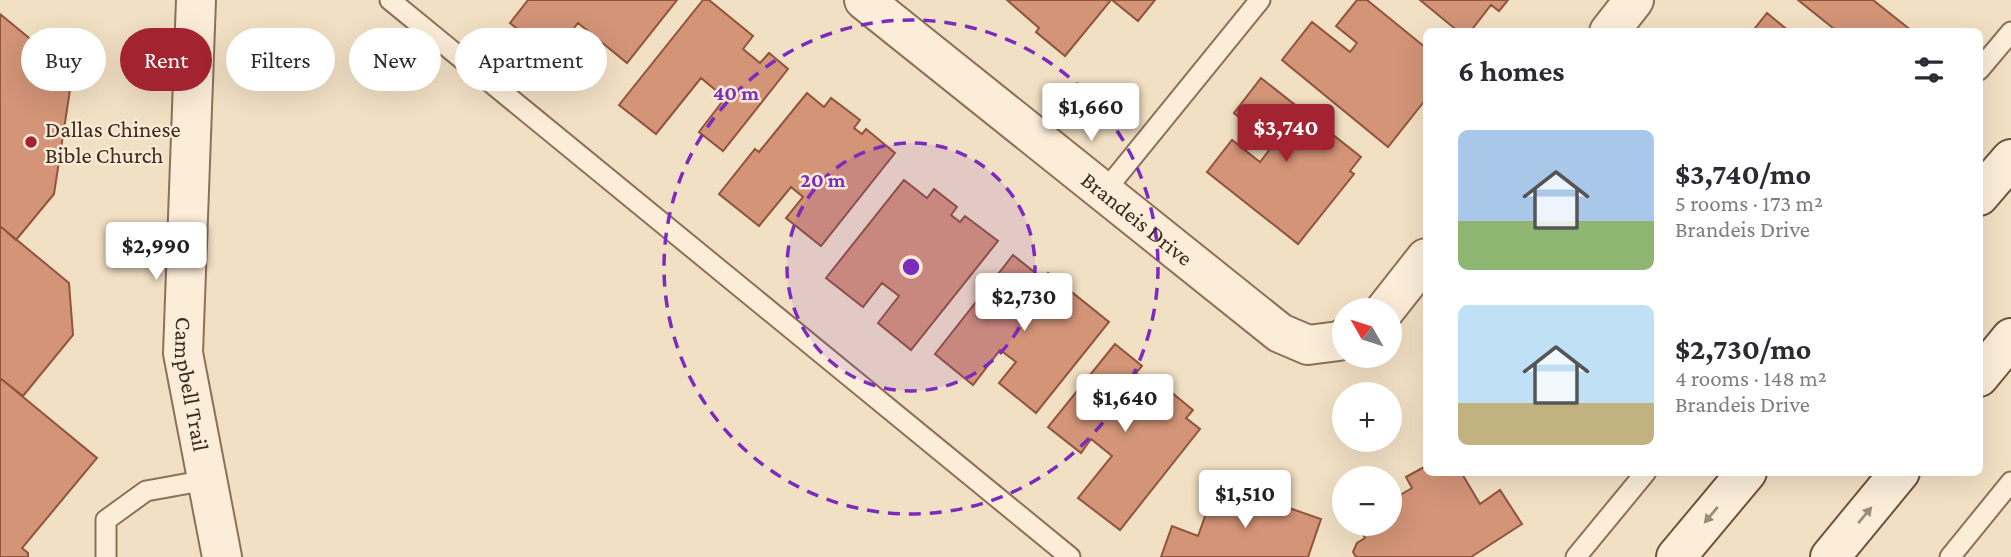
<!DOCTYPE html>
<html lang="en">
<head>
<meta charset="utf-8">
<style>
	:root { --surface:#fff; --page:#f2f2f3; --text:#2b2b33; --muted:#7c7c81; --accent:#a32331 }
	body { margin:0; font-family:"Crimson Pro",serif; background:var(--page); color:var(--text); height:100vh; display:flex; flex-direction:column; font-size:26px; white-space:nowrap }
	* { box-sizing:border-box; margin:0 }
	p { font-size:23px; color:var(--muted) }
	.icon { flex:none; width:38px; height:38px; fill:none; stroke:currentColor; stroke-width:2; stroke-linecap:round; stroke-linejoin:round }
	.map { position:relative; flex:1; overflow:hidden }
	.panel { position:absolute; left:1423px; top:28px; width:560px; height:448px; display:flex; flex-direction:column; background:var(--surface); border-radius:10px; box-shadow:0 7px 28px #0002 }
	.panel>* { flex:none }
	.hud { position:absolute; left:21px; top:28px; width:665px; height:63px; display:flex; gap:14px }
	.needle { width:46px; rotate:309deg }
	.fabs { position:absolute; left:1332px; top:298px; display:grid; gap:14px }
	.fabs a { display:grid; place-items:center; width:70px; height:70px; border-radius:50%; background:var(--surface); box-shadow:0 7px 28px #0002; font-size:35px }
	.price { position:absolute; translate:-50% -60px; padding:0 16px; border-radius:7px; background:#fff; color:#222; font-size:23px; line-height:46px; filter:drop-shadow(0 2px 4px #0008) }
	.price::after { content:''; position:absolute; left:50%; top:42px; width:21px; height:16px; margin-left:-10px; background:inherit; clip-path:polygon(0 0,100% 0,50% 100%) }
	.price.selected { background:var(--accent); color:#fff }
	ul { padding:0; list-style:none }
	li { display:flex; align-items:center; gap:21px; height:175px; padding:0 35px }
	li span { display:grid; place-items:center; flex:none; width:196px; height:140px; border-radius:10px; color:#555 }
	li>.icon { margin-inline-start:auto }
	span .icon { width:84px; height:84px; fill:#fffc; stroke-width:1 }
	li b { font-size:30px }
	h2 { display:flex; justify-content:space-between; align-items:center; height:84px; padding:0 35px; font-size:30px }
	.chip { padding:0 24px; border-radius:32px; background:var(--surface); box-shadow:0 7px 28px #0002; font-size:24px; line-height:63px }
	.chip.selected { background:var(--accent); color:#fff }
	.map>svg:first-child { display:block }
</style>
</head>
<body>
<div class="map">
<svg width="2011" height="557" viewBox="0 0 2011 557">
	<rect width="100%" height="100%" fill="#f2e0c4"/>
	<path fill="#d39477" stroke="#90553c" stroke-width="2" d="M528,0H677L627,63L578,23L552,56L510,23Z
		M703,0H709L753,36L743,49L760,63L769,53L788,69L723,151L699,132L725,98L701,78L656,134L619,105Z
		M1007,0H1111L1065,56L1036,32L1039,28Z
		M1112,0H1155L1138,21Z
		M1357,0H1367L1426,48V99L1388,147L1282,60L1312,22L1350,52L1357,43L1336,26Z
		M1420,0H1508L1499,11L1491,5L1470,32H1459Z
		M1798,0H1873L1912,31L1838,32Z
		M1767,13L1790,32H1752Z
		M0,14L63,66L54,77L70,90L54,194L16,240L0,226Z
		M1261,78L1361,157L1350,171L1354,174L1298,244L1207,172L1232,140L1260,162L1273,145L1234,113Z
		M807,93L824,107L831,98L860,120L854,128L862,134L866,129L895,153L821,246L786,218L803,197L791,187L759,226L719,194L755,149L759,152Z
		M904,180L927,198L934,189L957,207L951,215L960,222L965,216L998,241L911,350L878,323L899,296L882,283L863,307L826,278Z
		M0,226L69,283L73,335L23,396L0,378Z
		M1013,255L1043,279L1048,273L1109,322L1036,413L999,383L1016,362L1000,350L973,385L935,354Z
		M1115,344L1142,366L1136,373L1166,398L1171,392L1193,410L1186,418L1200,429L1120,530L1078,498L1112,456L1091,439L1081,453L1048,427Z
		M0,378L97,458L22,548L28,553V557H0Z
		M1426,466V472H1461L1480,504L1500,490L1522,524L1471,557H1356L1353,552L1357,543L1365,538L1356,523H1390V501L1412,488L1406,477Z
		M1217,483L1321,519L1308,557H1161L1172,526L1198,536Z"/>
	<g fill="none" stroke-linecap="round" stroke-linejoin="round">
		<defs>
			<path id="lane" d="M390,0L1070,557
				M1979,70L2011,32
				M1104,192L1260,0
				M106,557V520L146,491L207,480
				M1576,557L1646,472
				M1950,557L2011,482"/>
			<g id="street">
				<path id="s1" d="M196,0L183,353L222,557"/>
				<path id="s2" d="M864,0L1280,333L1308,345L1339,341L1344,338"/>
				<path d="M1609,32L1634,0"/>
				<path d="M1385,310L1426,258"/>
			</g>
			<path id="secondary" d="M1979,196L2011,159
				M1979,377L2011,338
				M1676,557L1747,472
				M1830,557L1900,472"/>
		</defs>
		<use href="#lane" stroke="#8e7058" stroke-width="23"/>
		<use href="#street" stroke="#8e7058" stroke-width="42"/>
		<use href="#secondary" stroke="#70513b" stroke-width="42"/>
		<use href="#lane" stroke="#fbedd8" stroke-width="19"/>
		<use href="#street" stroke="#fbedd8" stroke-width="38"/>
		<use href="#secondary" stroke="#fbedd8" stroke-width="38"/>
	</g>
	<defs><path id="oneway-solid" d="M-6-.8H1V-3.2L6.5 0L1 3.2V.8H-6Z" transform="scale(1.75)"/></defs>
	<g fill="#9c8c7b">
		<use href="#oneway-solid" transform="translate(1711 515) rotate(130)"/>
		<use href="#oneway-solid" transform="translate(1865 515) rotate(-50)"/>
	</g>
	<circle cx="911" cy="267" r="124" fill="#7b2cbf" fill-opacity=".12"/>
	<g fill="none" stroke="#7b2cbf" stroke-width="3.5" stroke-dasharray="12 9">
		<circle cx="911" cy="267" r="124"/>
		<circle cx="911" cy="267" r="247"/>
	</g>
	<circle fill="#a32331" stroke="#f8ead4" stroke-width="2.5" cx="31" cy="142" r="7"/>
	<g text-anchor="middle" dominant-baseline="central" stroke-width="5" stroke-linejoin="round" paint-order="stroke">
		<g font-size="23" fill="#3d2a1e" stroke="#f8ead4" text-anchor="start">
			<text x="45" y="129">Dallas Chinese<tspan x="45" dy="26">Bible Church</tspan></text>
		</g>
		<g font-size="23" fill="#3d2a1e" stroke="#f8ead4">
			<text stroke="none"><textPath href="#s2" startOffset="350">Brandeis Drive</textPath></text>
			<text stroke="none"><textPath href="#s1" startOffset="385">Campbell Trail</textPath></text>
		</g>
	</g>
	<circle cx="911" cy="267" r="10" fill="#7b2cbf" stroke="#f8ead4" stroke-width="3.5"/>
	<g font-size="21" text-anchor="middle" font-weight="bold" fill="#7b2cbf" stroke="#f8ead4" stroke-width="5" stroke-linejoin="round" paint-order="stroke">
		<text x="736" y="100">40 m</text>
		<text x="823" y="187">20 m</text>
	</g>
</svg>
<div class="fabs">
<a><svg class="needle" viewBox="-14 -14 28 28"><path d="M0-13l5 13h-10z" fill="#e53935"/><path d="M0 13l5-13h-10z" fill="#7c7c81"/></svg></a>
<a>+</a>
<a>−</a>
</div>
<b class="price" style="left:1091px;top:143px">$1,660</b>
<b class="price selected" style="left:1286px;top:164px">$3,740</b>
<b class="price" style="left:156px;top:282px">$2,990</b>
<b class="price" style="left:1024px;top:333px">$2,730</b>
<b class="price" style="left:1125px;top:434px">$1,640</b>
<b class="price" style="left:1245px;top:530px">$1,510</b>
<div class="hud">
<a class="chip">Buy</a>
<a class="chip selected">Rent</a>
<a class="chip">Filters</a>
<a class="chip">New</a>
<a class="chip">Apartment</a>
</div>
<section class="panel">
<h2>6 homes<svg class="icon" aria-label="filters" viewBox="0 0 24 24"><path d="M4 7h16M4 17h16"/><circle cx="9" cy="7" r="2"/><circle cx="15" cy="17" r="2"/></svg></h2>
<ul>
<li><span style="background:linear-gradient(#a9c7e8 65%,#8fb573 0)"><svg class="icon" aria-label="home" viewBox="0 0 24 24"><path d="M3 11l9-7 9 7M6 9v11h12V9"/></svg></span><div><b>$3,740/mo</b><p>5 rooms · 173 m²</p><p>Brandeis Drive</p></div></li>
<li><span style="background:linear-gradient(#bfe0f5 70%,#c2b280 0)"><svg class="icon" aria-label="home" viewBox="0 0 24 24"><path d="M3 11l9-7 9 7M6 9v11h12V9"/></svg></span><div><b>$2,730/mo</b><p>4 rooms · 148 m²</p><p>Brandeis Drive</p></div></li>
</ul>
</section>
</div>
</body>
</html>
